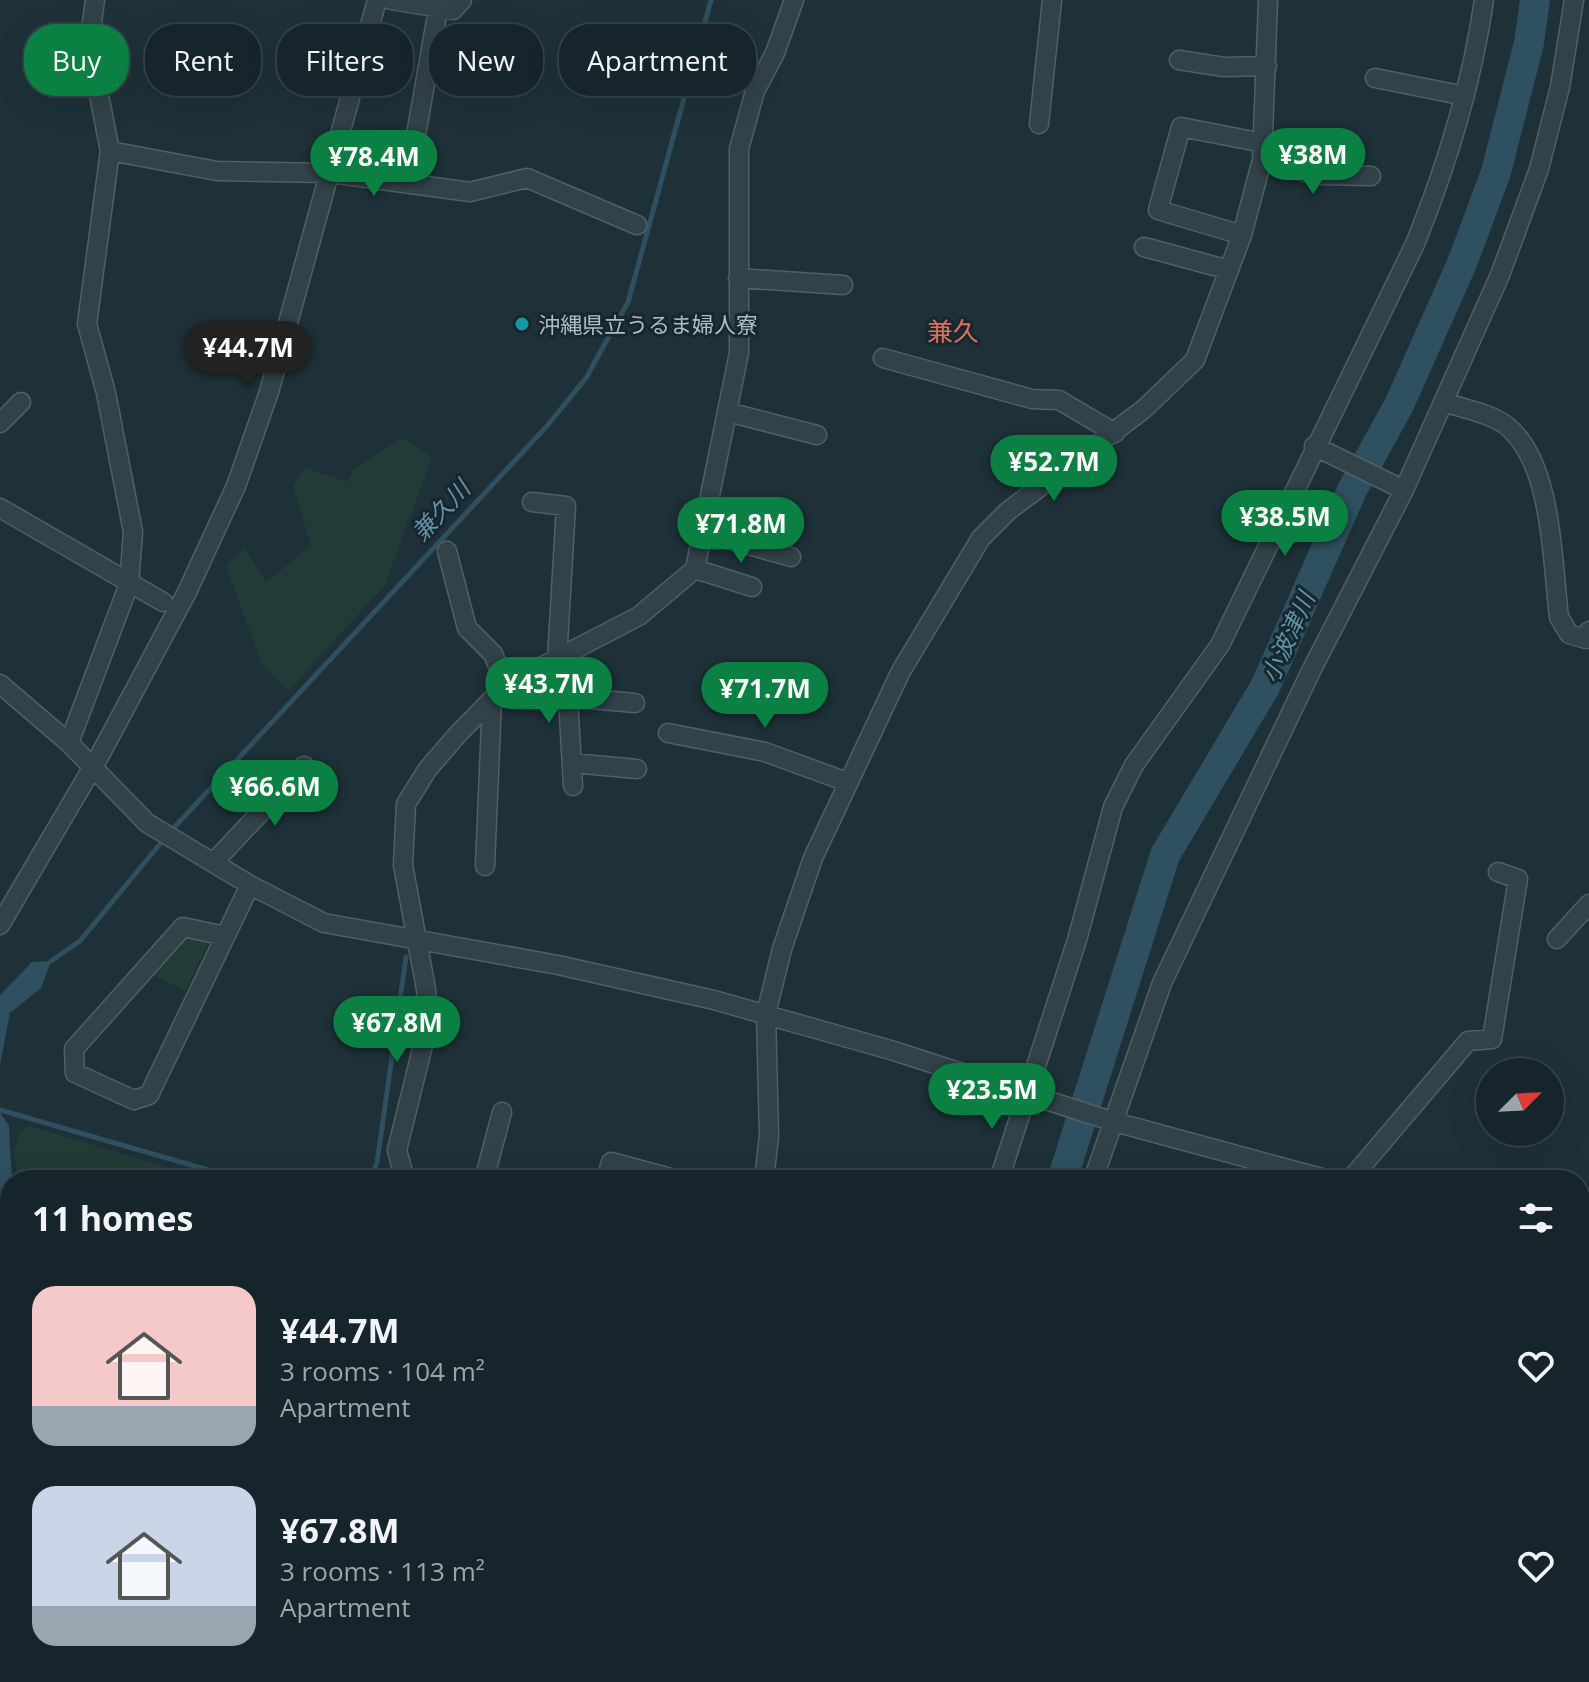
<!DOCTYPE html>
<html lang="en">
<head>
<meta charset="utf-8">
<style>
	:root { --surface:#16252b; --page:#233137; --text:#f1f3f6; --muted:#9ea5a9; --line:#354247; --accent:#0b8043 }
	body { margin:0; font-family:"Open Sans","Noto Sans JP",sans-serif; background:var(--page); color:var(--text); height:100vh; display:flex; flex-direction:column; font-size:30px; white-space:nowrap }
	* { box-sizing:border-box; margin:0 }
	p { font-size:26px; color:var(--muted) }
	.icon { flex:none; width:44px; height:44px; fill:none; stroke:currentColor; stroke-width:2; stroke-linecap:round; stroke-linejoin:round }
	.map { position:relative; flex:1; overflow:hidden }
	.sheet { position:absolute; left:0px; top:1170px; width:1590px; height:512px; display:flex; flex-direction:column; background:var(--surface); border-radius:32px 32px 0 0; box-shadow:0 8px 32px #0002,0 0 0 2px var(--line) }
	.sheet>* { flex:none }
	.hud { position:absolute; left:24px; top:24px; width:800px; height:72px; display:flex; gap:16px }
	.needle { width:52px; rotate:66deg }
	.buttons { position:absolute; left:1476px; top:1058px; display:grid; gap:16px }
	.buttons a { display:grid; place-items:center; width:88px; height:88px; border-radius:50%; background:var(--surface); box-shadow:0 8px 32px #0002,0 0 0 2px var(--line); font-size:40px }
	.price { position:absolute; translate:-50% -68px; padding:0 18px; border-radius:28px; background:var(--accent); color:#fff; font-size:26px; line-height:52px; filter:drop-shadow(0 2px 4px #0008) }
	.price::after { content:''; position:absolute; left:50%; top:48px; width:24px; height:18px; margin-left:-12px; background:inherit; clip-path:polygon(0 0,100% 0,50% 100%) }
	.price.on { background:#222; color:#fff }
	ul { padding:0; list-style:none }
	li { display:flex; align-items:center; gap:24px; height:200px; padding:0 32px }
	li span { display:grid; place-items:center; flex:none; width:224px; height:160px; border-radius:24px; color:#555 }
	li>.icon { margin-inline-start:auto }
	span .icon { width:96px; height:96px; fill:#fffc; stroke-width:1 }
	li b { font-size:34px }
	h2 { display:flex; justify-content:space-between; align-items:center; height:96px; padding:0 32px; font-size:34px }
	.pill { padding:0 28px; border-radius:32px; background:var(--surface); box-shadow:0 8px 32px #0002,0 0 0 2px var(--line); font-size:28px; line-height:72px }
	.pill.on { background:var(--accent); color:#fff }
	.map>svg:first-child { display:block }
</style>
</head>
<body>
<div class="map">
<svg width="1589" height="1682" viewBox="0 0 1589 1682">
	<rect width="100%" height="100%" fill="#1e3139"/>
	<path fill="#213c37" d="M402,438L432,457L385,585L288,691L261,662L226,566L245,547L266,583L311,545L293,487L304,467L346,482L354,469Z
		M188,931L208,943L185,991L148,972Z
		M29,1126L210,1180H18L14,1150L19,1133Z"/>
	<path fill="#2e5060" d="M51,961L41,988L10,1013L0,1065V995L32,962Z
		M0,1112L9,1126L12,1180L10,1635L0,1623Z
		M42,1672H177L201,1682H57Z"/>
	<g fill="none" stroke-linecap="round" stroke-linejoin="round">
		<path stroke="#2e5060" stroke-width="5" d="M171,831L547,426L586,378L628,302L711,0
			M51,961L80,941L164,839
			M0,1110L243,1180
			M370,1180L377,1163L406,957"/>
		<path stroke="#2e5060" stroke-width="30" d="M1062,1180L1165,855L1265,687L1352,490L1399,405L1463,261L1496,172L1529,43L1535,0
			M900,1682L903,1672"/>
		<defs>
			<path id="minor" d="M391,0L453,10L462,0
				M1179,60L1224,67L1267,66
				M1375,78L1465,96
				M1039,124L1052,0
				M110,151L217,171L330,173L470,192L527,178L637,225
				M1262,160L1316,175L1371,176
				M408,181L438,9
				M1242,235L1158,210L1181,127L1263,143
				M1144,247L1229,270
				M738,278L843,285
				M883,358L1032,399L1059,400L1115,433
				M1444,402C1464,409 1490,413 1507,426C1553,464 1552,561 1559,617L1569,634L1586,639L1589,631
				M728,412L817,435
				M0,423L21,402
				M1314,446L1404,490
				M532,502L566,506L557,660L568,697L573,786
				M0,508L163,602
				M702,532L791,557
				M447,551L467,628L493,654L506,685
				M695,569L752,587
				M0,684L69,743L147,823L250,885L324,923L558,965L714,1000L894,1051L1111,1121L1329,1180
				M568,697L635,703
				M668,733L765,752L847,782
				M69,743L129,584L133,532L106,393L87,324L110,151L89,44L95,0
				M572,763L637,769
				M214,862L304,766
				M485,866L492,700
				M0,925L101,753L187,592L236,486L269,392L377,0
				M225,936L183,927L74,1049L75,1073L134,1100L149,1095L250,885
				M1557,939L1589,904
				M405,1180L397,1150L428,1025L426,989L403,865L406,804L427,770L458,734L506,685L639,616L695,569L739,353V149L755,91L775,53L794,0
				M484,1180L502,1112
				M606,1180L611,1162L678,1180
				M764,1180L769,1136L766,1014L782,949L813,858L901,671L981,538L1008,511L1144,409L1195,360L1242,235L1262,160L1268,0
				M999,1180L1077,940L1113,807L1134,765L1220,645L1415,244C1447,165 1472,84 1484,0
				M1093,1180L1162,983L1312,669L1404,490L1500,275L1539,169L1560,87L1574,0
				M1350,1180L1468,1041L1492,1039L1518,879L1498,872
				M1580,1298H1589
				M0,1668L13,1682
				M985,1672L986,1682"/>
			<path id="highway" d="M0,1486L10,1493
				M340,1672L369,1682"/>
		</defs>
		<use href="#minor" stroke="#4f6067" stroke-width="21"/>
		<use href="#highway" stroke="#3c4d54" stroke-width="29"/>
		<use href="#minor" stroke="#324249" stroke-width="18"/>
		<use href="#highway" stroke="#70594e" stroke-width="26"/>
	</g>
	<circle fill="#0f9aa8" stroke="#18272e" stroke-width="3" cx="522" cy="324" r="8"/>
	<g text-anchor="middle" dominant-baseline="central" stroke-width="6" stroke-linejoin="round" paint-order="stroke">
		<g font-size="22" fill="#acbdc6" stroke="#18272e" text-anchor="start">
			<text x="538" y="324">沖縄県立うるま婦人寮</text>
		</g>
		<g font-size="24" font-style="italic" fill="#6193a9" stroke="#18272e">
			<text transform="translate(440 510) rotate(-47)">兼久川</text>
			<text transform="translate(1287 637) rotate(-66)">小波津川</text>
		</g>
		<g font-size="26" fill="#de6f5a" stroke="#18272e">
			<text x="953" y="331">兼久</text>
		</g>
	</g>
</svg>
<div class="buttons">
<a><svg class="needle" viewBox="-14 -14 28 28"><path d="M0-13l5 13h-10z" fill="#e53935"/><path d="M0 13l5-13h-10z" fill="#9ea5a9"/></svg></a>
</div>
<b class="price" style="left:1313px;top:196px">¥38M</b>
<b class="price" style="left:374px;top:198px">¥78.4M</b>
<b class="price on" style="left:248px;top:389px">¥44.7M</b>
<b class="price" style="left:1054px;top:503px">¥52.7M</b>
<b class="price" style="left:1285px;top:558px">¥38.5M</b>
<b class="price" style="left:741px;top:565px">¥71.8M</b>
<b class="price" style="left:549px;top:725px">¥43.7M</b>
<b class="price" style="left:765px;top:730px">¥71.7M</b>
<b class="price" style="left:275px;top:828px">¥66.6M</b>
<b class="price" style="left:397px;top:1064px">¥67.8M</b>
<b class="price" style="left:992px;top:1131px">¥23.5M</b>
<div class="hud">
<a class="pill on">Buy</a>
<a class="pill">Rent</a>
<a class="pill">Filters</a>
<a class="pill">New</a>
<a class="pill">Apartment</a>
</div>
<section class="sheet">
<h2>11 homes<svg class="icon" aria-label="filters" viewBox="0 0 24 24"><path d="M4 7h16M4 17h16"/><circle cx="9" cy="7" r="2"/><circle cx="15" cy="17" r="2"/></svg></h2>
<ul>
<li><span style="background:linear-gradient(#f6c9c9 75%,#9aa5b1 0)"><svg class="icon" aria-label="home" viewBox="0 0 24 24"><path d="M3 11l9-7 9 7M6 9v11h12V9"/></svg></span><div><b>¥44.7M</b><p>3 rooms · 104 m²</p><p>Apartment</p></div><svg class="icon" aria-label="heart" viewBox="0 0 24 24"><path d="M12 20l-8-8c-3-5 5-10 8-4 3-6 11-1 8 4z"/></svg></li>
<li><span style="background:linear-gradient(#c9d6e8 75%,#9aa5b1 0)"><svg class="icon" aria-label="home" viewBox="0 0 24 24"><path d="M3 11l9-7 9 7M6 9v11h12V9"/></svg></span><div><b>¥67.8M</b><p>3 rooms · 113 m²</p><p>Apartment</p></div><svg class="icon" aria-label="heart" viewBox="0 0 24 24"><path d="M12 20l-8-8c-3-5 5-10 8-4 3-6 11-1 8 4z"/></svg></li>
</ul>
</section>
</div>
</body>
</html>
